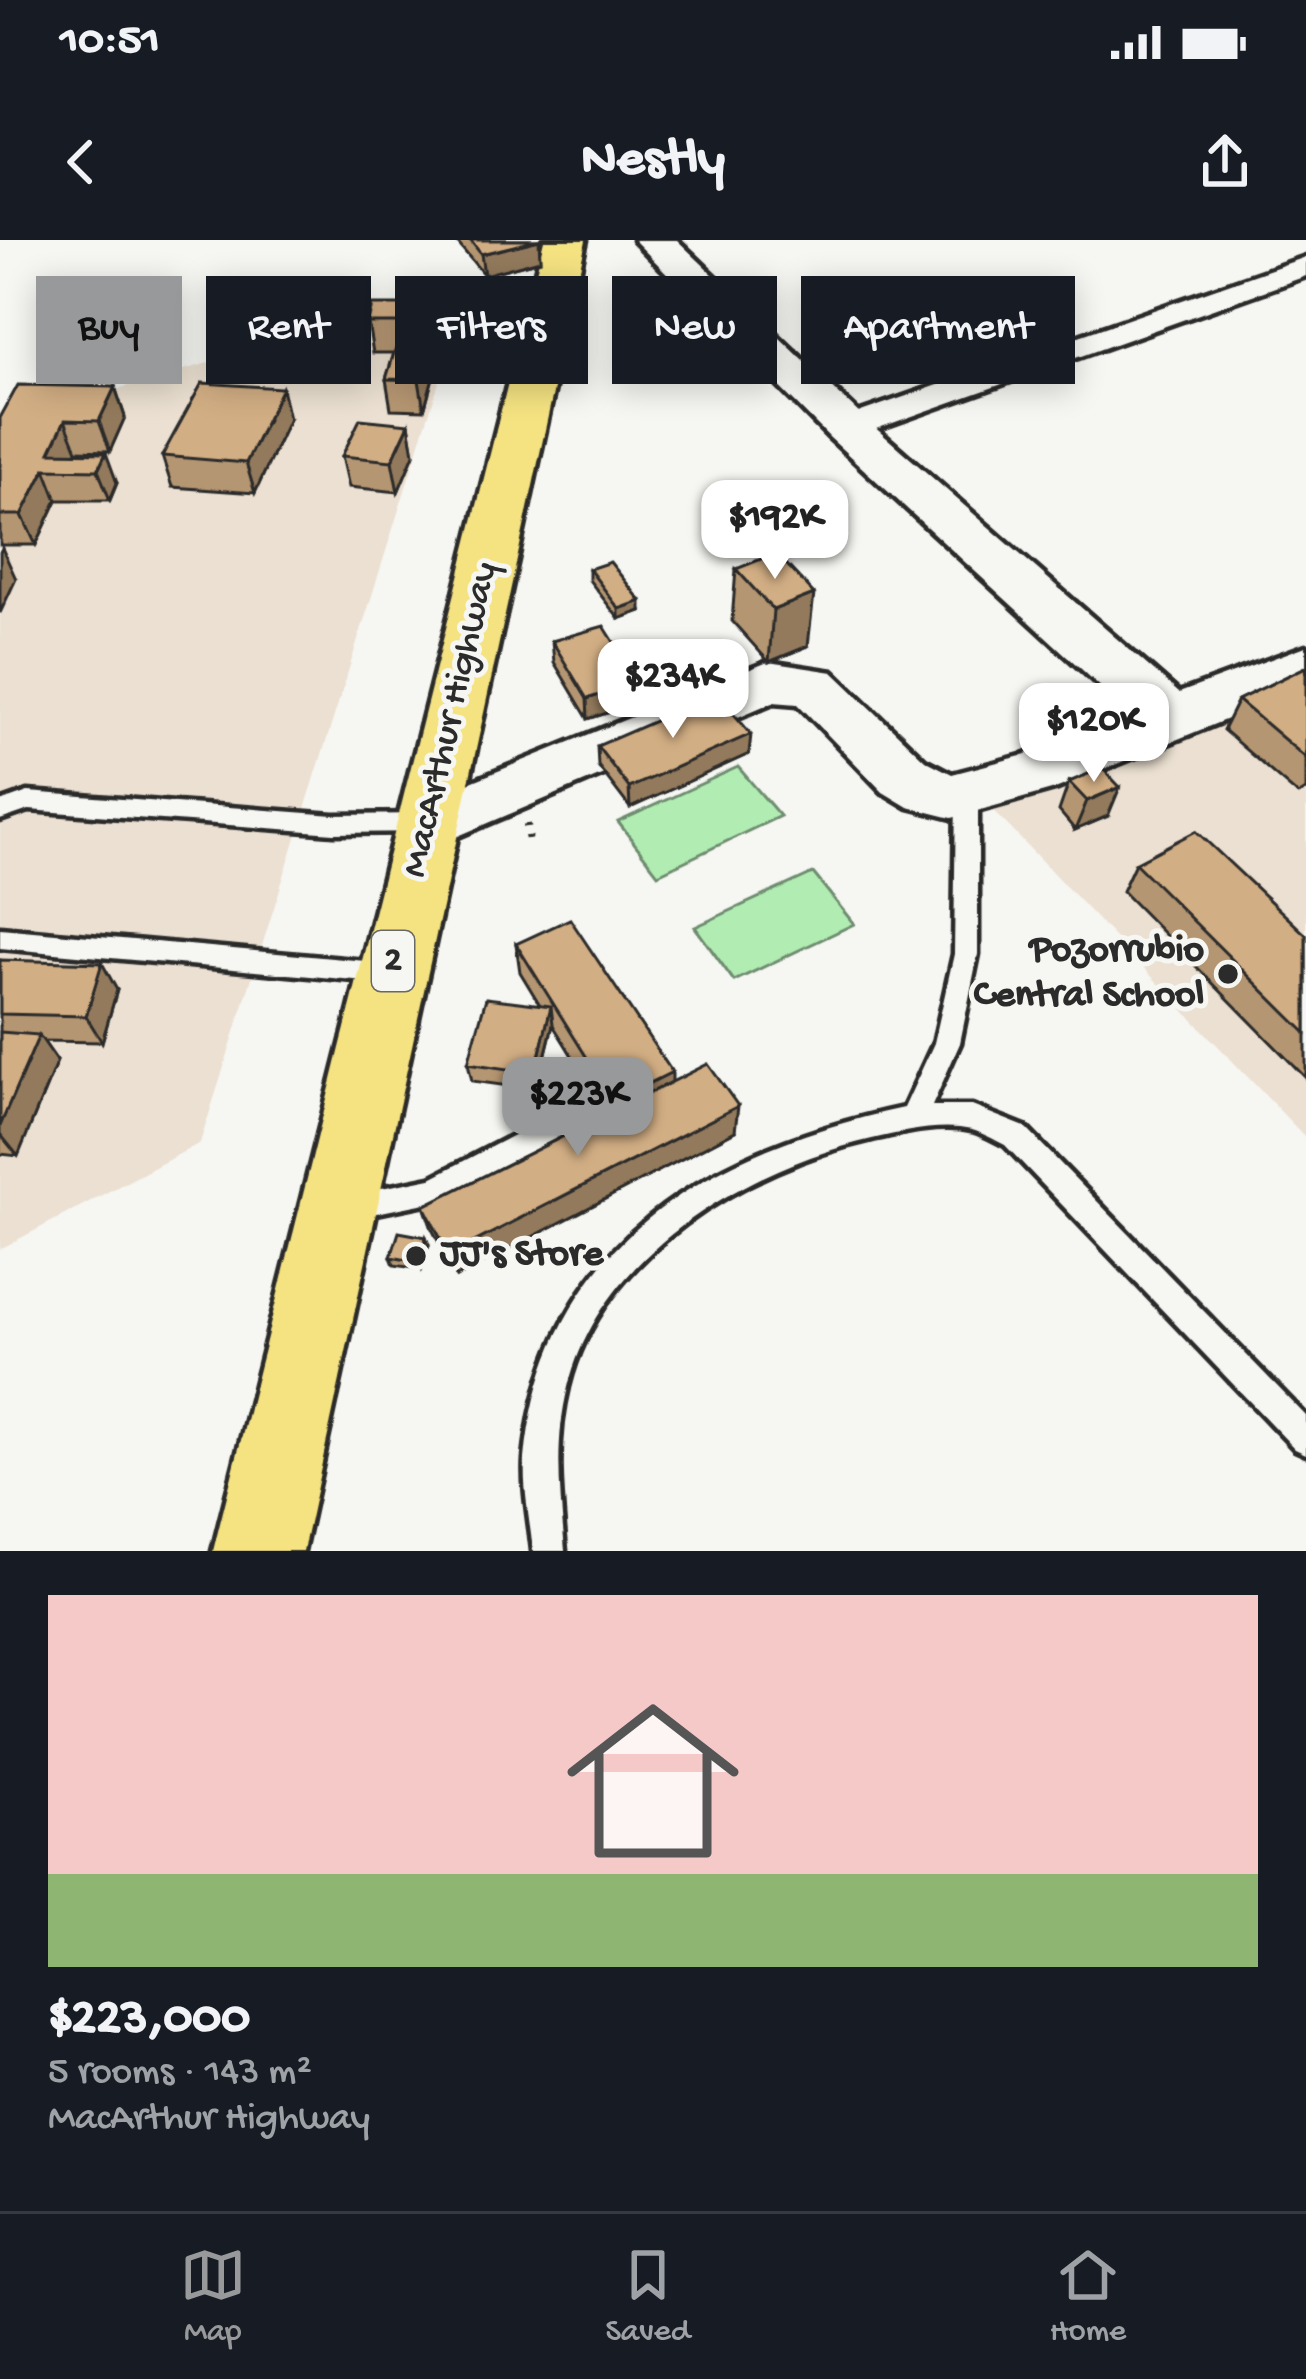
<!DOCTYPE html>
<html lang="en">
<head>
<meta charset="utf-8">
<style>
	:root { --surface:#171b24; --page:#242831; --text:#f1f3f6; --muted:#9ea1a6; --line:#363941; --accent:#98999b }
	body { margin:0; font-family:"Gochi Hand",sans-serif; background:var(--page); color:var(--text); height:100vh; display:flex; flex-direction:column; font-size:45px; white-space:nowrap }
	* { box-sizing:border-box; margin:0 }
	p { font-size:39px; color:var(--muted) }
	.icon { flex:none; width:66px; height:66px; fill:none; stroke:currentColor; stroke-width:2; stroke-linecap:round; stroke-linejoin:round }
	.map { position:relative; height:1311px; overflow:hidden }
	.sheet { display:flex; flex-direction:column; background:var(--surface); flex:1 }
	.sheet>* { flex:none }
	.guide { position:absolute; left:36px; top:36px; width:1236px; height:108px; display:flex; gap:24px }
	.price { position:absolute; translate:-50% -102px; padding:0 27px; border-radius:24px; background:#fff; color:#222; font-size:39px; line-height:78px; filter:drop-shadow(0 3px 6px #0008) }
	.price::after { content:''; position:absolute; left:50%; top:72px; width:36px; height:27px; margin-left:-18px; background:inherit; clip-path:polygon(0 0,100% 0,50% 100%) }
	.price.on { background:var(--accent); color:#111 }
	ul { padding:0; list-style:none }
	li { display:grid; align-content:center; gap:24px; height:636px; padding:0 48px }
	li span { display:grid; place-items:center; height:372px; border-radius:0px; color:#555 }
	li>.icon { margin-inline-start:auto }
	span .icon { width:216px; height:216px; fill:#fffc; stroke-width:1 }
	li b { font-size:51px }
	.pill { padding:0 42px; border-radius:0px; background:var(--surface); box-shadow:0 6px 30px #0003; font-size:42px; line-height:108px }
	.pill.on { background:var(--accent); color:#111 }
	.status { display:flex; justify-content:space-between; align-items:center; height:84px; padding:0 60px; background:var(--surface); direction:ltr }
	.status svg { height:33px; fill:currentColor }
	header { display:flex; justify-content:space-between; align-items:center; height:156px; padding:0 48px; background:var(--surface); font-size:54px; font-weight:800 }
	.tab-bar { display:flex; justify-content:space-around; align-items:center; height:168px; border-top:3px solid var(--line); background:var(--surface); font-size:33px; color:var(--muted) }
	.tab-bar a { display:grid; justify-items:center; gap:6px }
	.tab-bar .on { color:var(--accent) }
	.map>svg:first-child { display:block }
</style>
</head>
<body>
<div class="status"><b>10:51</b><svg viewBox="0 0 49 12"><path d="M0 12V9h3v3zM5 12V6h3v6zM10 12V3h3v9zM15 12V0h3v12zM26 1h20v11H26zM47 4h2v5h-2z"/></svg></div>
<header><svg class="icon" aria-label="back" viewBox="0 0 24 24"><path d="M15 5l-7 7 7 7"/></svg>Nestly<svg class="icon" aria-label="share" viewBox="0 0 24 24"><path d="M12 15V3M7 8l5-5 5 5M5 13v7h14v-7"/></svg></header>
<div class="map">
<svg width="1306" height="1311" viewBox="0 0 1306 1311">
	<rect width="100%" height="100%" fill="#f6f6f2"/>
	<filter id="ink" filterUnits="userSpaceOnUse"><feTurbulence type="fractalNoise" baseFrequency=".00833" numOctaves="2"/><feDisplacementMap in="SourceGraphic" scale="24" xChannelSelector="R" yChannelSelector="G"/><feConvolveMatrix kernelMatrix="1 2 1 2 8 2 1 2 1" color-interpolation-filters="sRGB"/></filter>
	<g filter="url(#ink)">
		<path fill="#ebe0d1" d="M458,51L449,110L200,903L0,1009V183Z
			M1306,444V898L992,569Z"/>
		<path fill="#b1edb3" stroke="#6e8c6f" stroke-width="3" d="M738,527L780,576L658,634L618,582Z
			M813,633L854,684L734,741L695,687Z"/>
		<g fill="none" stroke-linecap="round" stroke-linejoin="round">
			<defs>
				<path id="lane" d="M967,546L978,555V714L960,803L932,866H972L1025,887L1306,1176V1214L1295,1209L1005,905C995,900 983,893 972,890C940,883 903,892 872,899C747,927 600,1014 568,1147C554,1203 560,1255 565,1311H533C530,1282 523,1249 525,1219C545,1002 711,909 904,868L934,803L954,714L956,555Z
					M28,552L334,575L428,574L440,583L428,592L334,593L29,570L0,580V562Z
					M0,688L388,723L397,726L401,733L397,740L388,743L0,708Z
					M556,873L566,876L570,885L566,894L445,959L347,979L337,975L333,966L337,957L431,938Z"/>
				<path id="street" d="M1306,17V36L859,195H835L830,188L835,181Z"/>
				<path id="secondary" d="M634,0H677L864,178L1179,453L1306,406V447L1055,549L952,578L908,567L883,552L798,464L773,462L451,599L430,606L409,599L400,583L409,567L768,422L833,432L925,520L952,534L1021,516L1129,473L830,198Z"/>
				<path id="highway" d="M544,0H586L303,1311H213Z"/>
			</defs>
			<use href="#lane" stroke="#2b2b2b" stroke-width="9"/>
			<use href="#street" stroke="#2b2b2b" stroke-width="9"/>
			<use href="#secondary" stroke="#2b2b2b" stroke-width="9"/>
			<use href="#highway" stroke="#2b2b2b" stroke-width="9"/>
			<path stroke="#2b2b2b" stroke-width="8" stroke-dasharray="3 9" stroke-linecap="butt" d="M527,584L529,603"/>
			<use href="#lane" fill="#f6f6f2" fill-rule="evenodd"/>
			<use href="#street" fill="#f6f6f2" fill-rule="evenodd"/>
			<use href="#secondary" fill="#f6f6f2" fill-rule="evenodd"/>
			<use href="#highway" fill="#f5e382" fill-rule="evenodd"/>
		</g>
		<path fill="#b59672" stroke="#2b2b2b" stroke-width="3" d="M455,0H539L540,20L484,35Z
			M416,65L420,94L417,111H427L432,141L424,170L391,169L386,139L394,113H373L368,83Z
			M115,147L125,177L110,211L77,210L76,212L117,243L110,260H57L36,305H0V178Z
			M289,179L255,253L172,247L162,216Z
			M409,184L414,214L398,252L349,247L342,216Z
			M589,329L641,371L619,379L589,340Z
			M736,329L808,406L769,422L732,381Z
			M552,401L639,442V463L588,479L554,422Z
			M1306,427V550L1298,555L1223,490L1238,460Z
			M597,506L749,514L630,568L598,526Z
			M1069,542L1108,576L1075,590L1059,571Z
			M1135,623L1306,695V838L1122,651Z
			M516,704L672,842L735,891L456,1037L432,989L424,966L608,874L553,785L537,850L472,841L468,823L540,765L520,732Z
			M0,720L117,750L102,802L43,801L57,821L18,916L0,914Z
			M426,997L429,1005L421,1029L394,1025L391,1017Z"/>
		<path fill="#937a5c" stroke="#2b2b2b" stroke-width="3" d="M539,0L540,20L484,35L481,14Z
			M416,65L420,94L417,113L412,83Z
			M427,111L432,141L424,170L419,140Z
			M115,147L125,177L110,211L99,181Z
			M282,148L289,179L255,253L246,223Z
			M65,180L77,210L68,230L50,212Z
			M409,184L414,214L398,252L392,221Z
			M106,213L117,243L110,260L98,230Z
			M45,229L57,260L36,305L22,275Z
			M2,308L16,339L0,373V312Z
			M814,354L808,406L769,422L773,370Z
			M641,361V371L619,379V369Z
			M639,442V463L588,479L587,459Z
			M751,494L749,514L630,568L629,548Z
			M1120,547L1108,576L1075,590L1087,561Z
			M102,723L117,750L102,802L86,776Z
			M551,766L553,784L537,850L535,833Z
			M39,795L57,821L18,916L0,894V886Z
			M672,832V857L615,885L614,861Z
			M738,866L735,891L456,1037L449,1015Z
			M426,997L429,1005L421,1029L419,1022Z"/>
		<path fill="#d2ae84" stroke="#2b2b2b" stroke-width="3" d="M470,0H539L481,14Z
			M372,65H416L412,83H368Z
			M395,110L427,111L419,140L386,139Z
			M202,143L282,148L246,223L162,216Z
			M18,145L115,147L99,181L65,180L50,212L106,213L98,230L45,229L22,275H0V178Z
			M360,179L409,184L392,221L342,216Z
			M776,313L814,354L773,370L736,329Z
			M610,322L641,361L619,369L589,329Z
			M604,386L639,442L587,459L552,401Z
			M1306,427V518L1238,460Z
			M717,454L751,494L629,548L597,506Z
			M1102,528L1120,547L1087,561L1069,542Z
			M1196,591L1306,695V793L1135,623Z
			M570,679L672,832L614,861L516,704Z
			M0,720L102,723L86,776L0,774Z
			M486,758L551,766L535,833L468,823Z
			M0,792L39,795L0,886Z
			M708,824L738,866L449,1015L424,966Z
			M399,992L426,997L419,1022L391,1017Z"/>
	</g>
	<g fill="#2b2b2b" stroke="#f6f6f2" stroke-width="4.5">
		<circle cx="1228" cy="734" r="12"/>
		<circle cx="416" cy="1016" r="12"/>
	</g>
	<g text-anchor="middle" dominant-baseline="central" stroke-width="10" stroke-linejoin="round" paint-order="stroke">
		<rect fill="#f6f6f2" stroke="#686867" stroke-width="3" x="372" y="691" width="42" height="60" rx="9"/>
		<g font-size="36" font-weight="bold" fill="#2b2b2b">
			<text x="393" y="721">2</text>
		</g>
		<g font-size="39" fill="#2b2b2b" stroke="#f6f6f2">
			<text transform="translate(452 480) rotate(-77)">MacArthur Highway</text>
		</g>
		<g font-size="39" font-weight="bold" fill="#2b2b2b" stroke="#f6f6f2" text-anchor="end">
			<text x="1204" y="712">Pozorrubio<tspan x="1204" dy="45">Central School</tspan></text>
			<text x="440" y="1016" text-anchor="start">JJ's Store</text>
		</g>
	</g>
</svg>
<b class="price" style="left:775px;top:342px">$192K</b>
<b class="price" style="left:673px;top:501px">$234K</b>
<b class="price" style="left:1094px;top:545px">$120K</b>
<b class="price on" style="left:578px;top:919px">$223K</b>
<div class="guide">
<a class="pill on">Buy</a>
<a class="pill">Rent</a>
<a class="pill">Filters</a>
<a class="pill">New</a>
<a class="pill">Apartment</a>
</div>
</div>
<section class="sheet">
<ul>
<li><span style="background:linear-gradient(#f6c9c9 75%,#8fb573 0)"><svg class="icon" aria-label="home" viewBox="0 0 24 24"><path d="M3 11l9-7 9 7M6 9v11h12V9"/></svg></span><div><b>$223,000</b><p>5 rooms · 143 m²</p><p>MacArthur Highway</p></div></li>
</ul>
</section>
<nav class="tab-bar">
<a class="on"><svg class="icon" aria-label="map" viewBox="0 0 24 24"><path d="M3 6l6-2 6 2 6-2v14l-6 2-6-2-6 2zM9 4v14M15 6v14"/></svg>Map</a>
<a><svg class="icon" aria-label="saved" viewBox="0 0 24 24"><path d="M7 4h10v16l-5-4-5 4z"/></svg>Saved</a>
<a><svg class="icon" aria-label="home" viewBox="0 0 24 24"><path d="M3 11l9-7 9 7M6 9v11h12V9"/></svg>Home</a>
</nav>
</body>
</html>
